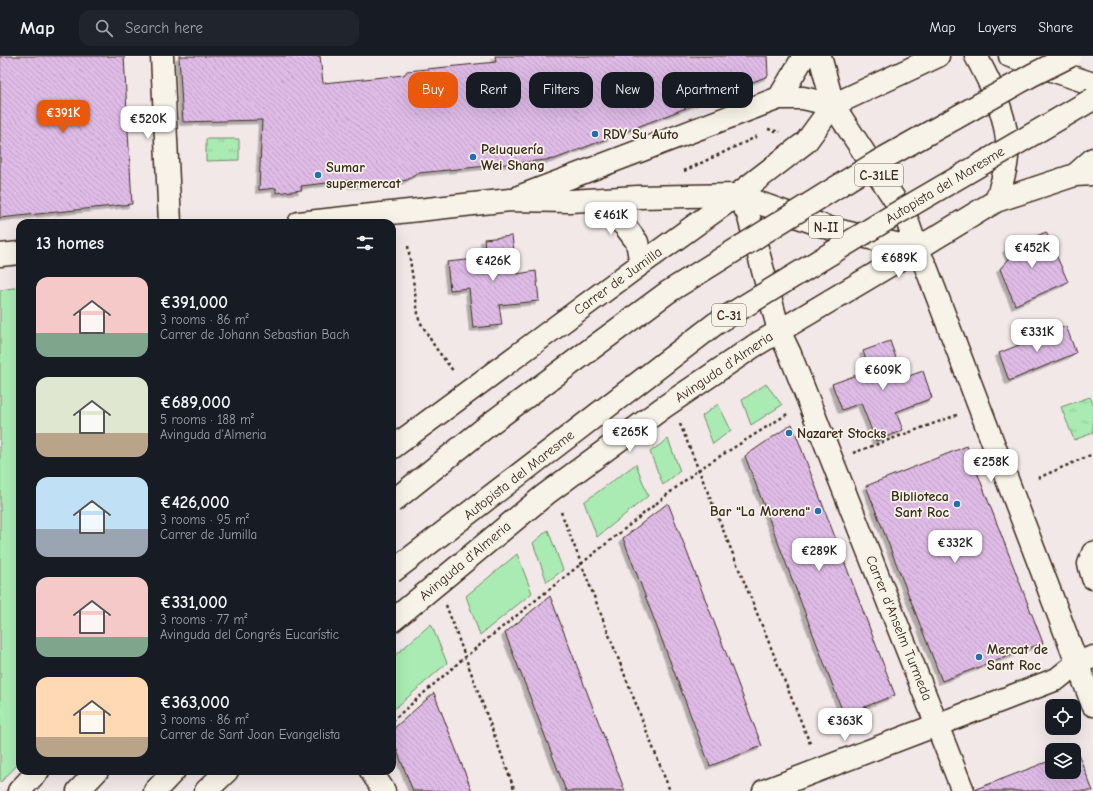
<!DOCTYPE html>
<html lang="en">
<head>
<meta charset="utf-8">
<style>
	:root { --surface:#171b24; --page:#20242c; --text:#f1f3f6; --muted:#9ea1a6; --line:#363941; --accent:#ea580c }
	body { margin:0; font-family:"Comic Neue",sans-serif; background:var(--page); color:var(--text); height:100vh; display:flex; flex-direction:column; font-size:15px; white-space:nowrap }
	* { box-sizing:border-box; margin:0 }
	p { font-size:13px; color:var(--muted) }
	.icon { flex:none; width:22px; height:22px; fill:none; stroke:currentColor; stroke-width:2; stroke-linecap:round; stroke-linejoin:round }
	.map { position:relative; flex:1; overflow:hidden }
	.sheet { position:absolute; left:16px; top:163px; width:380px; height:556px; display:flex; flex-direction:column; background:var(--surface); border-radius:12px; box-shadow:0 4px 16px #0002 }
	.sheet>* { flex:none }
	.guide { position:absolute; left:408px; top:16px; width:380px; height:36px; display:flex; gap:8px }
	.buttons { position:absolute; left:1045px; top:643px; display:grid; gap:8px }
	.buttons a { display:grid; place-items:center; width:36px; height:36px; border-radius:8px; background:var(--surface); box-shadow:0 4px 16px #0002; font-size:20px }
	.price { position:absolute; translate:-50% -34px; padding:0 9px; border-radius:8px; background:#fff; color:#222; font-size:13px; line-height:26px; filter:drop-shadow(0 1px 2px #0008) }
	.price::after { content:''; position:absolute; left:50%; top:24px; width:12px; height:9px; margin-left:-6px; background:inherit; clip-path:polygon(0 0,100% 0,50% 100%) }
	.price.current { background:var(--accent); color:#fff }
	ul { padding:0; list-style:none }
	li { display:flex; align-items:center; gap:12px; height:100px; padding:0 20px }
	li span { display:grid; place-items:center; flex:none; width:112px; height:80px; border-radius:12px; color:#555 }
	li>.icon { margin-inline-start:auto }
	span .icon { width:48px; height:48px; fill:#fffc; stroke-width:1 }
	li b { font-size:17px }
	h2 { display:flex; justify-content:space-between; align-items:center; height:48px; padding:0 20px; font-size:17px }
	.pill { padding:0 14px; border-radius:12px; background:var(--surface); box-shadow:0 4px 16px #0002; font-size:14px; line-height:36px }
	.pill.current { background:var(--accent); color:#fff }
	header { display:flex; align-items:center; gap:24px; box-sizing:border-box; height:56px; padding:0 20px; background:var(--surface); border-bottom:1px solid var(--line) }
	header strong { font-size:19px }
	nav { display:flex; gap:22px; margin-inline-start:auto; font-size:14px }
	.search { width:280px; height:36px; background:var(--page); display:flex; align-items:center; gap:10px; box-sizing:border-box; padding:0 14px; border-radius:12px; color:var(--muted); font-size:15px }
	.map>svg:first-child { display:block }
</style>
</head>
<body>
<header>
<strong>Map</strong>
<div class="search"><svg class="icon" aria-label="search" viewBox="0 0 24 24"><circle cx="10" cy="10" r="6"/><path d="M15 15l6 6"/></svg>Search here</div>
<nav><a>Map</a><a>Layers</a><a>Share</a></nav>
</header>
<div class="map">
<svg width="1093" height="735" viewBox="0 0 1093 735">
	<defs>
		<pattern id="park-tufts" width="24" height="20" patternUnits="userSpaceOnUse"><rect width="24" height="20" fill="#aaebb3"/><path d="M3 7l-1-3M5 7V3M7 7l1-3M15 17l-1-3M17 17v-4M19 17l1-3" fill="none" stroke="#93ca9a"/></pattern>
		<pattern id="building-back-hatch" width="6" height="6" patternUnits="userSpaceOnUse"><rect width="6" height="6" fill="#debbe6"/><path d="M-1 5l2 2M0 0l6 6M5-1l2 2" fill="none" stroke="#bfa1c5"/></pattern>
		<filter id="shadow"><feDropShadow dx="-3.5" dy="3.5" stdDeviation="0" flood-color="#0004"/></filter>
	</defs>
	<rect width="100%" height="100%" fill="#f2e8e8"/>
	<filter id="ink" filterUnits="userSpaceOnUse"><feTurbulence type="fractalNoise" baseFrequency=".025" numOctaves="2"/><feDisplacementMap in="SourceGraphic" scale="8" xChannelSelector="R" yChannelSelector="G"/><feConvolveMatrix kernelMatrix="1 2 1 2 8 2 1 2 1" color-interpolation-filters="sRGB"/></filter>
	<g filter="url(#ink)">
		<path fill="url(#park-tufts)" stroke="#728a68" d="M206,83H239V104L206,105Z
			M1090,341L1093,348V377L1074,384L1061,351Z"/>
		<path fill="#aaebb3" stroke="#728a68" d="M20,231V706L0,727V234Z
			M766,328L782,349L751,369L742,344Z
			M718,348L731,374L713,388L702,360Z
			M668,383L680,415L663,429L650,396Z
			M636,408L648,440L597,481L584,446Z
			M548,474L563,514L547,526L533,487Z
			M517,498L532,537L480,579L466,540Z
			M431,568L447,607L392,655V602Z"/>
		<path fill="url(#building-back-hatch)" stroke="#3b2a1e" filter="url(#shadow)" d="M0,0H124L132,148L0,162Z
			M179,0H320L323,27L404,19L407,15L496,6L495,0H767L768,20L555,103L419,117L407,124L382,128L352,129V124L301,130L302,134L276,137V132L259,134L262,64L183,66Z
			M1046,176L1068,226L1015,249L1000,213L1010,202L1006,193Z
			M512,180L517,218L536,215L539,245L499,249L502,269L473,272L469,232L450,234L447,206L486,202L484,183Z
			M1066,270L1076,297L1009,325L999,297Z
			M890,285L903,322L923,315L932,342L896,356L903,374L876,385L861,347L842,354L832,328L870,314L863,295Z
			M792,368L895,639L844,659L745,400Z
			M967,390L1043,587L942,625L866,430Z
			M668,447L762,690L710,710L623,482Z
			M550,540L625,735H566L537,659L505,577Z
			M434,637L472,735H413L392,682V674Z
			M1077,695L1093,735H977L976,733L1052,704V716H1074V696Z"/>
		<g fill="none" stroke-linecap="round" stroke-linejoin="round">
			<defs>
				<path id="minor" d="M162,0L170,167
					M1075,119L1093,103
					M737,139L748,158L779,275L790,298L963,735
					M596,144L625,170L637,186L641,208
					M392,392L641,208L737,139L798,92L806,86L833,49
					M1093,497L1089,508L1093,522
					M392,565L546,438L664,351L754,290L917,193L926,211L1093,649
					M371,715L384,735
					M19,735L38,715
					M206,735L227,715
					M764,735L1057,623L1077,607L1093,601"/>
				<path id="major" d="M820,0L833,49L906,161L917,193
					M976,0C993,32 1013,71 1006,109C1004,121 1000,133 996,145
					M1010,0L1093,28
					M779,42L804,0
					M521,140L779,42H803L833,49L938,0
					M299,167L510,144L570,145L638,141L737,139L832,173L917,193L996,145L1075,119L1093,118
					M0,199L20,197"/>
				<path id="highway" d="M78,735L97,715
					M155,735L174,715"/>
			</defs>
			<use href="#minor" stroke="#3b2a1e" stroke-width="25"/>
			<use href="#major" stroke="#3b2a1e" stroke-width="25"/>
			<use href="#highway" stroke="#3b2a1e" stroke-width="25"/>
			<path stroke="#3b2a1e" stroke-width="2.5" stroke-dasharray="3 3" stroke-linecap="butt" d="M768,73L780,76
				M684,115L756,81L754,77
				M408,190L419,264L435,291L454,316
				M680,368L811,690
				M853,397L957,359
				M1038,422L1093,398
				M561,456L670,735
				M446,549L515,735
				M392,665L465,601L698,414L789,357"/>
			<use href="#minor" stroke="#f7f3e8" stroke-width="22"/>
			<use href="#major" stroke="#f7f3e8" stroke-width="22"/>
			<use href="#highway" stroke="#f7f3e8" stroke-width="22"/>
			<defs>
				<path id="highway-bridge" d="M392,446L491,367L668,236L877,106L1032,19L1070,0
					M392,516L715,268L894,159L1093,43"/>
			</defs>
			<use href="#highway-bridge" stroke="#3b2a1e" stroke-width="25" stroke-linecap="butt"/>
			<use href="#highway-bridge" stroke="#f7f3e8" stroke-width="22"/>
		</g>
	</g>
	<g fill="#1f6fb2" stroke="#f7f3e8" stroke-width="1.5">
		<circle cx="595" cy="78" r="4"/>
		<circle cx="473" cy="101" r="4"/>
		<circle cx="318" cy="119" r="4"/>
		<circle cx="789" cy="377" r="4"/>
		<circle cx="957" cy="448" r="4"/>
		<circle cx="818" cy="455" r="4"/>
		<circle cx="979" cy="601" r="4"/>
	</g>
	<g text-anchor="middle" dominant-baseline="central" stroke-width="3.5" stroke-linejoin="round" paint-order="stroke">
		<g fill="#f7f3e8" stroke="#73665b" stroke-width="1">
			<rect x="855" y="108" width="48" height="22" rx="3"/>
			<rect x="809" y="160" width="34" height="22" rx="3"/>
			<rect x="712" y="248" width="34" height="22" rx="3"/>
		</g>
		<g font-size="13" font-weight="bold" fill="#3b2a1e">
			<text x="879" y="119">C-31LE</text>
			<text x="826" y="171">N-II</text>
			<text x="729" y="259">C-31</text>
		</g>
		<g font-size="14" font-weight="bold" fill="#3b2a1e" stroke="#f7f3e8" text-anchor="start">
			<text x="603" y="78">RDV Su Auto</text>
			<text x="481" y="93">Peluquería<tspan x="481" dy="16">Wei Shang</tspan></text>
			<text x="326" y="111">Sumar<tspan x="326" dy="16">supermercat</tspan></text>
			<text x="797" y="377">Nazaret Stocks</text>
			<text x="949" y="440" text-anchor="end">Biblioteca<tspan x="949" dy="16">Sant Roc</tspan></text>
			<text x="810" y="455" text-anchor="end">Bar "La Morena"</text>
			<text x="987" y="593">Mercat de<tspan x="987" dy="16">Sant Roc</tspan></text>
		</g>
		<g font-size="14" fill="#3b2a1e" stroke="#f7f3e8">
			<text transform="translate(945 129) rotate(-31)">Autopista del Maresme</text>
			<text transform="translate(618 225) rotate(-36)">Carrer de Jumilla</text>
			<text transform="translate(724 311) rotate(-34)">Avinguda d'Almeria</text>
			<text transform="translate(519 419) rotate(-38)">Autopista del Maresme</text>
			<text transform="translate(465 505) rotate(-40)">Avinguda d'Almeria</text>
			<text transform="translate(899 572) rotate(68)">Carrer d'Anselm Turmeda</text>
		</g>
	</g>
</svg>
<div class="buttons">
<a><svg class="icon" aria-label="locate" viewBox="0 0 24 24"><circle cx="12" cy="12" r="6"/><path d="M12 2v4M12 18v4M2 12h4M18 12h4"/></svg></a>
<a><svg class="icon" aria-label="layers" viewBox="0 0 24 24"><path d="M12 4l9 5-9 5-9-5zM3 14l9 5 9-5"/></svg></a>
</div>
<b class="price current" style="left:63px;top:78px">€391K</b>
<b class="price" style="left:148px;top:84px">€520K</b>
<b class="price" style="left:611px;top:180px">€461K</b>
<b class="price" style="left:1032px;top:213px">€452K</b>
<b class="price" style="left:899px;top:223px">€689K</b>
<b class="price" style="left:493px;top:226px">€426K</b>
<b class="price" style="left:1037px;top:297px">€331K</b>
<b class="price" style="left:883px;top:335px">€609K</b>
<b class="price" style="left:630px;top:397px">€265K</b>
<b class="price" style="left:991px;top:427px">€258K</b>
<b class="price" style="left:955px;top:508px">€332K</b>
<b class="price" style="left:819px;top:516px">€289K</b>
<b class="price" style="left:845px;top:686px">€363K</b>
<div class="guide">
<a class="pill current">Buy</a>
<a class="pill">Rent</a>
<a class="pill">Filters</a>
<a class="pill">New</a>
<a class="pill">Apartment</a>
</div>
<section class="sheet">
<h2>13 homes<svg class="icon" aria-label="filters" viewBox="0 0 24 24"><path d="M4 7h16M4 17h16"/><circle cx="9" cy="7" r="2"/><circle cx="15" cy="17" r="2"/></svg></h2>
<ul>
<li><span style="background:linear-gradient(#f6c9c9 70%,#7fa58c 0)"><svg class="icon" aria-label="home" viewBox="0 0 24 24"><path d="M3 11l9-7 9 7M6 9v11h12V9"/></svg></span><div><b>€391,000</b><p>3 rooms · 86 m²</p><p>Carrer de Johann Sebastian Bach</p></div></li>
<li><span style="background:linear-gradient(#dfe7d0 70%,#b9a48a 0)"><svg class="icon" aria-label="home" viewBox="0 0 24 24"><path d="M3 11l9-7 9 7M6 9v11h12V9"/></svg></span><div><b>€689,000</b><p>5 rooms · 188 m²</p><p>Avinguda d'Almeria</p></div></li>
<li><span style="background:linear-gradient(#bfe0f5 65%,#9aa5b1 0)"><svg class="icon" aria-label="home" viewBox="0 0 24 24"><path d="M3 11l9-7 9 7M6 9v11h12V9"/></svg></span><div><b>€426,000</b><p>3 rooms · 95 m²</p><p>Carrer de Jumilla</p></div></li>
<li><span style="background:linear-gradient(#f6c9c9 75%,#7fa58c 0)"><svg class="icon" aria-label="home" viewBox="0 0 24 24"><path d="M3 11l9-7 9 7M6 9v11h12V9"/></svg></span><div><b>€331,000</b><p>3 rooms · 77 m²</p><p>Avinguda del Congrés Eucarístic</p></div></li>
<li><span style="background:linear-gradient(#ffd9b3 75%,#b9a48a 0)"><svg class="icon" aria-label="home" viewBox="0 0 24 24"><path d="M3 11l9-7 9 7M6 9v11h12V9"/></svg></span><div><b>€363,000</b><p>3 rooms · 86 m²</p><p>Carrer de Sant Joan Evangelista</p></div></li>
</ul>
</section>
</div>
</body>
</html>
